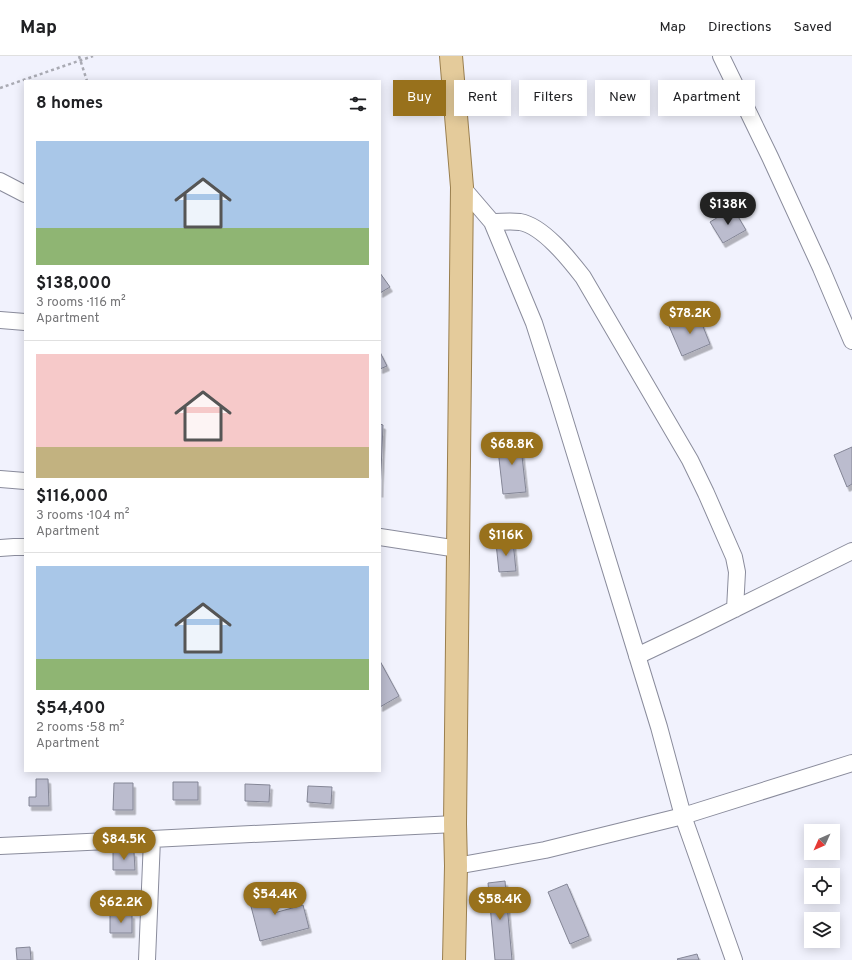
<!DOCTYPE html>
<html lang="en">
<head>
<meta charset="utf-8">
<style>
	:root { --surface:#fff; --page:#f6f6f6; --text:#202124; --muted:#757577; --line:#e0e0e0; --accent:#98711c }
	body { margin:0; font-family:Overpass,sans-serif; background:var(--page); color:var(--text); height:100vh; display:flex; flex-direction:column; font-size:15px; white-space:nowrap }
	* { box-sizing:border-box; margin:0 }
	p { font-size:13px; color:var(--muted) }
	.icon { flex:none; width:22px; height:22px; fill:none; stroke:currentColor; stroke-width:2; stroke-linecap:round; stroke-linejoin:round }
	.map { position:relative; flex:1; overflow:hidden }
	.drawer { position:absolute; left:24px; top:24px; width:357px; height:692px; display:flex; flex-direction:column; background:var(--surface); border-radius:0px; box-shadow:0 2px 10px #0003 }
	.drawer>* { flex:none }
	.banner { position:absolute; left:393px; top:24px; width:380px; height:36px; display:flex; gap:8px }
	.needle { width:26px; rotate:225deg }
	.buttons { position:absolute; left:804px; top:768px; display:grid; gap:8px }
	.buttons a { display:grid; place-items:center; width:36px; height:36px; border-radius:0px; background:var(--surface); box-shadow:0 2px 10px #0003; font-size:20px }
	.price { position:absolute; translate:-50% -34px; padding:0 9px; border-radius:14px; background:var(--accent); color:#fff; font-size:13px; line-height:26px; filter:drop-shadow(0 1px 2px #0008) }
	.price::after { content:''; position:absolute; left:50%; top:24px; width:12px; height:9px; margin-left:-6px; background:inherit; clip-path:polygon(0 0,100% 0,50% 100%) }
	.price.active { background:#222; color:#fff }
	ul { padding:0; list-style:none }
	li { display:grid; align-content:center; gap:8px; height:212px; padding:0 12px }
	li+li { border-top:1px solid var(--line) }
	li span { display:grid; place-items:center; height:124px; border-radius:0px; color:#555 }
	li>.icon { margin-inline-start:auto }
	span .icon { width:72px; height:72px; fill:#fffc; stroke-width:1 }
	li b { font-size:17px }
	h2 { display:flex; justify-content:space-between; align-items:center; height:48px; padding:0 12px; font-size:17px }
	.pill { padding:0 14px; border-radius:0px; background:var(--surface); box-shadow:0 2px 10px #0003; font-size:14px; line-height:36px }
	.pill.active { background:var(--accent); color:#fff }
	header { display:flex; align-items:center; gap:24px; box-sizing:border-box; height:56px; padding:0 20px; background:var(--surface); border-bottom:1px solid var(--line) }
	header strong { font-size:19px }
	nav { display:flex; gap:22px; margin-inline-start:auto; font-size:14px }
	.map>svg:first-child { display:block }
</style>
</head>
<body>
<header>
<strong>Map</strong>
<nav><a>Map</a><a>Directions</a><a>Saved</a></nav>
</header>
<div class="map">
<svg width="852" height="904" viewBox="0 0 852 904">
	<defs>
		<filter id="shadow"><feDropShadow dx="2.5" dy="4.5" stdDeviation="0" flood-color="#0004"/></filter>
	</defs>
	<rect width="100%" height="100%" fill="#f1f2fd"/>
	<path fill="#bbbcce" stroke="#848696" filter="url(#shadow)" d="M733,152L746,174L723,187L710,166Z
		M380,217L390,231L380,237Z
		M698,258L710,288L682,300L669,270Z
		M380,296L387,310L380,313Z
		M380,368L383,369L380,437Z
		M520,382L526,436L503,438L497,385Z
		M852,391V428L847,431L834,399Z
		M513,485L516,515L499,516L496,487Z
		M380,605L399,640L380,651Z
		M36,723H48L49,750H29V741H36Z
		M173,726H198V744H173Z
		M114,727H133V754H113Z
		M245,728L270,729L269,746L245,745Z
		M308,730L332,731L331,748L307,746Z
		M113,795L134,796L135,814H113Z
		M505,825L512,904H495L488,827Z
		M567,828L589,880L570,888L548,836Z
		M267,830L274,857L303,849L309,872L260,885L247,835Z
		M110,858H132V877H110Z
		M30,891L31,904H17L16,892Z
		M697,898L699,904H678L677,903Z"/>
	<g fill="none" stroke-linecap="round" stroke-linejoin="round">
		<defs>
			<path id="street" d="M721,0L770,101L821,212L852,285
				M0,125L25,138
				M462,131L492,166L534,267L558,342L659,671L683,760L734,904
				M492,166C501,166 511,165 520,166C543,170 569,203 583,221L690,404L706,437L734,501L737,516L735,553
				M0,264L25,266
				M0,423L25,425
				M380,481L458,493
				M0,492L14,491H25
				M637,600L694,573L852,495
				M0,790L152,783
				M456,810L545,794L683,760L852,707
				M147,904L152,783L455,768"/>
			<path id="primary" d="M451,0L462,131L455,768L456,810L454,904"/>
		</defs>
		<use href="#street" stroke="#8a8c9c" stroke-width="18"/>
		<use href="#primary" stroke="#9a7f4e" stroke-width="24"/>
		<path stroke="#a9aab3" stroke-width="2.5" stroke-dasharray="3 3" stroke-linecap="butt" d="M79,0L87,25
			M0,32L93,0"/>
		<use href="#street" stroke="#fff" stroke-width="16"/>
		<use href="#primary" stroke="#e4cb9b" stroke-width="22"/>
	</g>
</svg>
<div class="buttons">
<a><svg class="needle" viewBox="-14 -14 28 28"><path d="M0-13l5 13h-10z" fill="#e53935"/><path d="M0 13l5-13h-10z" fill="#757577"/></svg></a>
<a><svg class="icon" aria-label="locate" viewBox="0 0 24 24"><circle cx="12" cy="12" r="6"/><path d="M12 2v4M12 18v4M2 12h4M18 12h4"/></svg></a>
<a><svg class="icon" aria-label="layers" viewBox="0 0 24 24"><path d="M12 4l9 5-9 5-9-5zM3 14l9 5 9-5"/></svg></a>
</div>
<b class="price active" style="left:728px;top:170px">$138K</b>
<b class="price" style="left:690px;top:279px">$78.2K</b>
<b class="price" style="left:512px;top:410px">$68.8K</b>
<b class="price" style="left:506px;top:501px">$116K</b>
<b class="price" style="left:124px;top:805px">$84.5K</b>
<b class="price" style="left:275px;top:860px">$54.4K</b>
<b class="price" style="left:500px;top:865px">$58.4K</b>
<b class="price" style="left:121px;top:868px">$62.2K</b>
<div class="banner">
<a class="pill active">Buy</a>
<a class="pill">Rent</a>
<a class="pill">Filters</a>
<a class="pill">New</a>
<a class="pill">Apartment</a>
</div>
<section class="drawer">
<h2>8 homes<svg class="icon" aria-label="filters" viewBox="0 0 24 24"><path d="M4 7h16M4 17h16"/><circle cx="9" cy="7" r="2"/><circle cx="15" cy="17" r="2"/></svg></h2>
<ul>
<li><span style="background:linear-gradient(#a9c7e8 70%,#8fb573 0)"><svg class="icon" aria-label="home" viewBox="0 0 24 24"><path d="M3 11l9-7 9 7M6 9v11h12V9"/></svg></span><div><b>$138,000</b><p>3 rooms · 116 m²</p><p>Apartment</p></div></li>
<li><span style="background:linear-gradient(#f6c9c9 75%,#c2b280 0)"><svg class="icon" aria-label="home" viewBox="0 0 24 24"><path d="M3 11l9-7 9 7M6 9v11h12V9"/></svg></span><div><b>$116,000</b><p>3 rooms · 104 m²</p><p>Apartment</p></div></li>
<li><span style="background:linear-gradient(#a9c7e8 75%,#8fb573 0)"><svg class="icon" aria-label="home" viewBox="0 0 24 24"><path d="M3 11l9-7 9 7M6 9v11h12V9"/></svg></span><div><b>$54,400</b><p>2 rooms · 58 m²</p><p>Apartment</p></div></li>
</ul>
</section>
</div>
</body>
</html>
